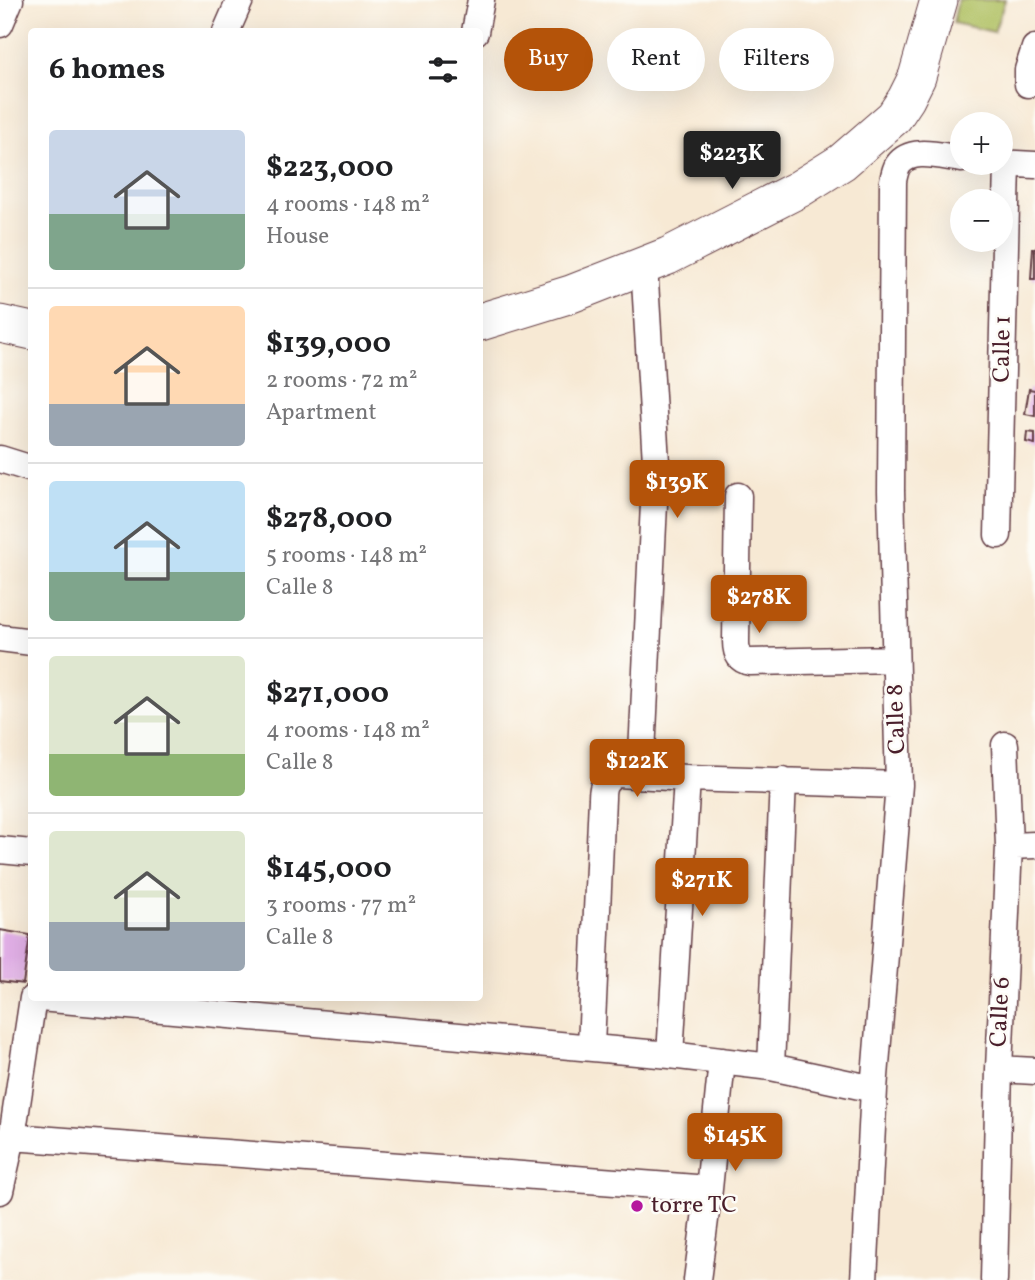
<!DOCTYPE html>
<html lang="en">
<head>
<meta charset="utf-8">
<style>
	:root { --surface:#fff; --page:#f6f6f6; --text:#202124; --muted:#757577; --line:#e0e0e0; --accent:#b45309 }
	body { margin:0; font-family:Vollkorn,serif; background:var(--page); color:var(--text); height:100vh; display:flex; flex-direction:column; font-size:26px; white-space:nowrap }
	* { box-sizing:border-box; margin:0 }
	p { font-size:23px; color:var(--muted) }
	.icon { flex:none; width:38px; height:38px; fill:none; stroke:currentColor; stroke-width:2; stroke-linecap:round; stroke-linejoin:round }
	.map { position:relative; flex:1; overflow:hidden }
	.panel { position:absolute; left:28px; top:28px; width:455px; height:973px; display:flex; flex-direction:column; background:var(--surface); border-radius:7px; box-shadow:0 7px 28px #0002 }
	.panel>* { flex:none }
	.banner { position:absolute; left:504px; top:28px; width:425px; height:63px; display:flex; gap:14px }
	.controls { position:absolute; left:950px; top:112px; display:grid; gap:14px }
	.controls a { display:grid; place-items:center; width:63px; height:63px; border-radius:50%; background:var(--surface); box-shadow:0 7px 28px #0002; font-size:35px }
	.price { position:absolute; translate:-50% -60px; padding:0 16px; border-radius:7px; background:var(--accent); color:#fff; font-size:23px; line-height:46px; filter:drop-shadow(0 2px 4px #0008) }
	.price::after { content:''; position:absolute; left:50%; top:42px; width:21px; height:16px; margin-left:-10px; background:inherit; clip-path:polygon(0 0,100% 0,50% 100%) }
	.price.active { background:#222; color:#fff }
	ul { padding:0; list-style:none }
	li { display:flex; align-items:center; gap:21px; height:175px; padding:0 21px }
	li+li { border-top:2px solid var(--line) }
	li span { display:grid; place-items:center; flex:none; width:196px; height:140px; border-radius:7px; color:#555 }
	li>.icon { margin-inline-start:auto }
	span .icon { width:84px; height:84px; fill:#fffc; stroke-width:1 }
	li b { font-size:30px }
	h2 { display:flex; justify-content:space-between; align-items:center; height:84px; padding:0 21px; font-size:30px }
	.pill { padding:0 24px; border-radius:32px; background:var(--surface); box-shadow:0 7px 28px #0002; font-size:24px; line-height:63px }
	.pill.active { background:var(--accent); color:#fff }
	.map>svg:first-child { display:block }
</style>
</head>
<body>
<div class="map">
<svg width="1035" height="1280" viewBox="0 0 1035 1280">
	<rect width="100%" height="100%" fill="#fdfcf7"/>
	<filter id="ink" filterUnits="userSpaceOnUse"><feTurbulence type="fractalNoise" baseFrequency=".0143" numOctaves="2"/><feDisplacementMap in="SourceGraphic" scale="14" xChannelSelector="R" yChannelSelector="G"/><feConvolveMatrix kernelMatrix="1 2 1 2 8 2 1 2 1" color-interpolation-filters="sRGB"/></filter>
	<filter id="wash" filterUnits="userSpaceOnUse"><feTurbulence type="fractalNoise" baseFrequency=".00686" numOctaves="4" result="noise"/><feDisplacementMap in="SourceGraphic" scale="28" xChannelSelector="R" yChannelSelector="G"/><feGaussianBlur stdDeviation="1.57" result="paint"/><feColorMatrix in="noise" values="0 0 0 0 0 0 0 0 0 0 0 0 0 0 0 0 0 1.4 0 .05"/><feComposite in="paint" operator="in"/></filter>
	<g filter="url(#wash)">
		<rect width="100%" height="100%" fill="#f7e9d4"/>
		<path fill="#b0c164" stroke="#7d7048" stroke-width="2" d="M958,0H1005L994,32L953,23Z"/>
		<g id="blocks">
			<path fill="#e1afe6" d="M1033,248H1035V279H1031Z
				M1029,389L1035,390V416L1025,414Z
				M1027,432L1035,433V444L1026,442Z
				M0,930L30,935L23,984L0,981Z"/>
		</g>
	</g>
	<g filter="url(#ink)">
		<use href="#blocks" fill-opacity="0" stroke="#643d44" stroke-width="2"/>
		<g fill="none" stroke-linecap="round" stroke-linejoin="round">
			<defs>
				<path id="street" d="M0,24L10,0
					M226,32L240,0
					M475,32L481,0
					M1028,84V70L1035,48
					M999,163L1035,165
					M0,459L32,469
					M738,496L736,641C736,652 738,660 750,662L895,659
					M998,535L1007,164
					M0,638L32,642
					M641,775L656,462L644,265
					M1009,846L1035,845
					M0,850L32,853
					M40,998L670,1055L771,1067L874,1089
					M591,1046L602,798C602,786 605,779 617,774L687,778L899,785
					M670,1055L687,778
					M771,1067L783,780
					M999,1069L1035,1071
					M12,1137L709,1189
					M0,1191L12,1137L33,998
					M697,1280L709,1189L722,1061
					M864,1280L874,1089L899,785L891,491L893,181C894,176 895,170 898,165C911,146 943,157 962,159
					M994,1280L999,1069L1009,846L1005,745"/>
				<path id="secondary" d="M480,322L571,294L668,256L799,189L842,162L894,117L906,99L917,77L939,0
					M0,324L32,331"/>
			</defs>
			<use href="#street" stroke="#643d44" stroke-width="29"/>
			<use href="#secondary" stroke="#643d44" stroke-width="39"/>
			<use href="#street" stroke="#fff" stroke-width="26"/>
			<use href="#secondary" stroke="#fff" stroke-width="37"/>
		</g>
	</g>
	<circle fill="#b5179e" stroke="#fdfcf7" stroke-width="2.5" cx="637" cy="1206" r="7"/>
	<g text-anchor="middle" dominant-baseline="central" stroke-width="5" stroke-linejoin="round" paint-order="stroke">
		<g font-size="24" fill="#4a1f2b" stroke="#fdfcf7">
			<text transform="translate(1003 349) rotate(-89)">Calle 1</text>
			<text transform="translate(897 719) rotate(-92)">Calle 8</text>
			<text transform="translate(1001 1012) rotate(-87)">Calle 6</text>
		</g>
		<g font-size="24" fill="#4a1f2b" stroke="#fdfcf7" text-anchor="start">
			<text x="651" y="1206">torre TC</text>
		</g>
	</g>
</svg>
<div class="controls">
<a>+</a>
<a>−</a>
</div>
<b class="price active" style="left:732px;top:191px">$223K</b>
<b class="price" style="left:677px;top:520px">$139K</b>
<b class="price" style="left:759px;top:635px">$278K</b>
<b class="price" style="left:637px;top:799px">$122K</b>
<b class="price" style="left:702px;top:918px">$271K</b>
<b class="price" style="left:735px;top:1173px">$145K</b>
<div class="banner">
<a class="pill active">Buy</a>
<a class="pill">Rent</a>
<a class="pill">Filters</a>
</div>
<section class="panel">
<h2>6 homes<svg class="icon" aria-label="filters" viewBox="0 0 24 24"><path d="M4 7h16M4 17h16"/><circle cx="9" cy="7" r="2"/><circle cx="15" cy="17" r="2"/></svg></h2>
<ul>
<li><span style="background:linear-gradient(#c9d6e8 60%,#7fa58c 0)"><svg class="icon" aria-label="home" viewBox="0 0 24 24"><path d="M3 11l9-7 9 7M6 9v11h12V9"/></svg></span><div><b>$223,000</b><p>4 rooms · 148 m²</p><p>House</p></div></li>
<li><span style="background:linear-gradient(#ffd9b3 70%,#9aa5b1 0)"><svg class="icon" aria-label="home" viewBox="0 0 24 24"><path d="M3 11l9-7 9 7M6 9v11h12V9"/></svg></span><div><b>$139,000</b><p>2 rooms · 72 m²</p><p>Apartment</p></div></li>
<li><span style="background:linear-gradient(#bfe0f5 65%,#7fa58c 0)"><svg class="icon" aria-label="home" viewBox="0 0 24 24"><path d="M3 11l9-7 9 7M6 9v11h12V9"/></svg></span><div><b>$278,000</b><p>5 rooms · 148 m²</p><p>Calle 8</p></div></li>
<li><span style="background:linear-gradient(#dfe7d0 70%,#8fb573 0)"><svg class="icon" aria-label="home" viewBox="0 0 24 24"><path d="M3 11l9-7 9 7M6 9v11h12V9"/></svg></span><div><b>$271,000</b><p>4 rooms · 148 m²</p><p>Calle 8</p></div></li>
<li><span style="background:linear-gradient(#dfe7d0 65%,#9aa5b1 0)"><svg class="icon" aria-label="home" viewBox="0 0 24 24"><path d="M3 11l9-7 9 7M6 9v11h12V9"/></svg></span><div><b>$145,000</b><p>3 rooms · 77 m²</p><p>Calle 8</p></div></li>
</ul>
</section>
</div>
</body>
</html>
